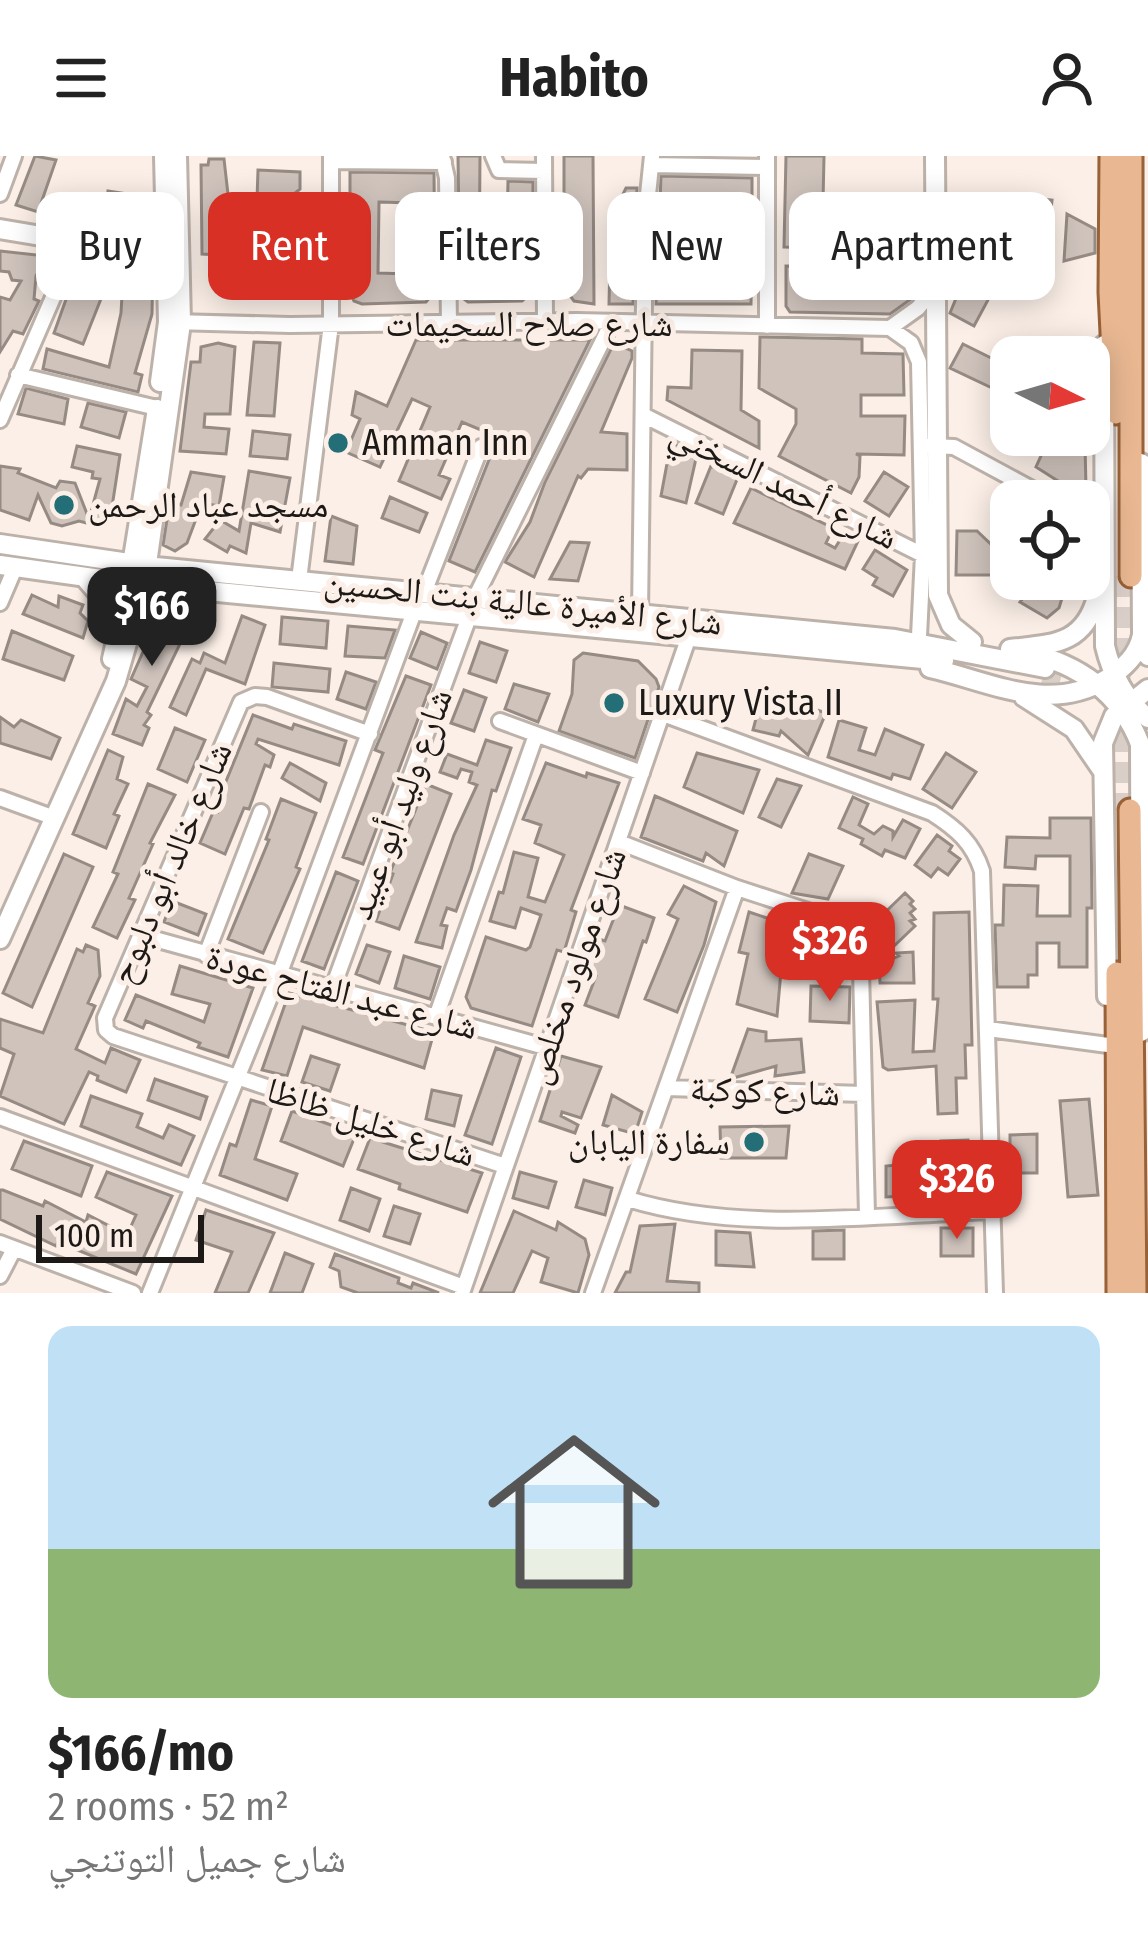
<!DOCTYPE html>
<html lang="en">
<head>
<meta charset="utf-8">
<style>
	:root { --surface:#fff; --page:#f6f6f6; --text:#222; --muted:#767676; --line:#e0e0e0; --accent:#d93025 }
	body { margin:0; font-family:"Fira Sans Condensed","Noto Naskh Arabic",sans-serif; background:var(--page); color:var(--text); height:100vh; display:flex; flex-direction:column; font-size:45px; white-space:nowrap }
	* { box-sizing:border-box; margin:0 }
	p { font-size:39px; color:var(--muted) }
	.icon { flex:none; width:66px; height:66px; fill:none; stroke:currentColor; stroke-width:2; stroke-linecap:round; stroke-linejoin:round }
	.map { position:relative; height:1137px; overflow:hidden }
	.drawer { display:flex; flex-direction:column; background:var(--surface); flex:1 }
	.drawer>* { flex:none }
	.top-card { position:absolute; left:36px; top:36px; width:1077px; height:108px; display:flex; gap:24px }
	.needle { width:78px; rotate:95deg }
	.controls { position:absolute; left:990px; top:180px; display:grid; gap:24px }
	.controls a { display:grid; place-items:center; width:120px; height:120px; border-radius:24px; background:var(--surface); box-shadow:0 6px 30px #0003; font-size:60px }
	.scale { position:absolute; left:36px; bottom:30px; width:168px; box-sizing:border-box; padding-left:12px; border:6px solid #1d1916; border-top:0; font-size:33px; line-height:42px; white-space:nowrap; color:#1d1916; -webkit-text-stroke:9px #fbefe7; paint-order:stroke }
	.price { position:absolute; translate:-50% -102px; padding:0 27px; border-radius:24px; background:var(--accent); color:#fff; font-size:39px; line-height:78px; filter:drop-shadow(0 3px 6px #0008) }
	.price::after { content:''; position:absolute; left:50%; top:72px; width:36px; height:27px; margin-left:-18px; background:inherit; clip-path:polygon(0 0,100% 0,50% 100%) }
	.price.selected { background:#222; color:#fff }
	ul { padding:0; list-style:none }
	li { display:grid; align-content:center; gap:24px; height:636px; padding:0 48px }
	li+li { border-top:3px solid var(--line) }
	li span { display:grid; place-items:center; height:372px; border-radius:24px; color:#555 }
	li>.icon { margin-inline-start:auto }
	span .icon { width:216px; height:216px; fill:#fffc; stroke-width:1 }
	li b { font-size:51px }
	.pill { padding:0 42px; border-radius:24px; background:var(--surface); box-shadow:0 6px 30px #0003; font-size:42px; line-height:108px }
	.pill.selected { background:var(--accent); color:#fff }
	header { display:flex; justify-content:space-between; align-items:center; height:156px; padding:0 48px; background:var(--surface); font-size:54px; font-weight:700 }
	.map>svg:first-child { display:block }
</style>
</head>
<body>
<header><svg class="icon" aria-label="menu" viewBox="0 0 24 24"><path d="M4 6h16M4 12h16M4 18h16"/></svg>Habito<svg class="icon" aria-label="person" viewBox="0 0 24 24"><circle cx="12" cy="8" r="4"/><path d="M4 21q1-7 8-7t8 7"/></svg></header>
<div class="map">
<svg width="1148" height="1137" viewBox="0 0 1148 1137">
	<rect width="100%" height="100%" fill="#fbefe7"/>
	<path fill="#cfc3bc" stroke="#968b84" stroke-width="3" fill-rule="evenodd" d="M35,0L56,4L38,56L16,49Z
		M458,0H480L479,122H506L508,25L533,26L532,136L522,145L468,146L460,140Z
		M564,0H593L594,148L574,145L564,131Z
		M786,0H824L822,92L784,91Z
		M209,3H224L230,56L240,55V100L202,98L201,9H208Z
		M258,14L300,16V33L287,44V63H283L279,86L271,87L270,102H255Z
		M350,16L434,17L435,135L426,146L362,148L354,145L350,136ZM379,46L413,47V56L420,59L419,98H410L409,118L378,117Z
		M661,20L752,22V80H724V45L686,44L685,118L725,119V97H752L751,148H656Z
		M626,32H637L633,148H609L611,63Z
		M108,35L147,41L142,69L104,63Z
		M875,40H916L911,143L890,158L790,156L786,150V110L869,111L870,46Z
		M1022,41L1052,44L1047,95L1028,86Z
		M1067,58L1095,73V97L1064,105Z
		M0,95L46,100L45,111H41L36,120L34,143L39,145L23,178L13,175L0,196V141L10,144L21,125L12,124L9,116L0,115Z
		M292,96H308L309,123L304,122V141L277,140L280,124L285,123L291,109Z
		M124,104L153,106L152,158L135,217L142,219L138,236L43,213L47,193L109,211L121,157Z
		M89,106L114,110L83,188L54,177L74,121L82,124Z
		M1000,106L1038,121L1031,140L997,127L974,170L950,157L964,123L979,130Z
		M760,181L862,183V197L903,198L904,239H861V260H905L904,299L856,298L860,300L859,321L851,337L779,300L796,268V253L759,232Z
		M416,184H590L475,416L449,405L498,281L462,266L439,319L450,323L441,343L399,325L430,251L412,243L380,311L346,296L360,263L352,259L356,236L387,250Z
		M254,186L280,187L274,260L247,259Z
		M218,187L235,191L230,258H205L204,271L229,273L226,298L180,295L191,206H200L201,191Z
		M614,187L632,195V202L601,276L627,278V314L588,313L581,322L578,320L534,421L505,406L530,366L545,326Z
		M963,188L1011,212V241L950,212Z
		M692,194L742,195L741,254L759,265V292L667,244L668,231L691,232Z
		M26,232L68,243L64,268L18,258Z
		M88,247L126,256L119,282L81,271Z
		M253,275L290,279L287,303L250,300Z
		M671,286L697,298L686,347L661,340Z
		M1057,287L1085,288L1086,333L1069,332L1036,311L1045,291L1057,297Z
		M77,290L120,299L110,364L102,371L79,365L62,370L51,367L38,339L29,364L0,354V310L20,313L18,317L56,332L60,325L75,327L89,363L100,323L92,322L93,316L72,311Z
		M711,310L738,321L723,358L696,347Z
		M249,315L290,322L280,376L251,367L246,397L230,390L227,396L205,383L220,364L239,375Z
		M191,316L224,321L219,350L202,347L187,387L175,395L163,389L168,357L172,347L181,349Z
		M884,316L908,331L889,360L865,345Z
		M751,332L833,372L826,387L835,392L845,376L859,383L845,413L734,367Z
		M390,341L427,357L419,376L382,362Z
		M331,360L357,370L353,408L325,405Z
		M957,375H977L1000,397V419H956Z
		M570,386L589,387L578,425L550,423Z
		M875,394L907,414L893,440L873,429L877,422L863,413Z
		M1048,425L1063,439L1059,452L1047,462L1020,446L1034,428Z
		M32,439L58,451L59,440L83,449L80,457L88,465L83,482L23,458Z
		M154,444L192,463L147,556L151,559L144,569L149,572L142,589L113,578L126,543L137,550L147,531L131,523L154,471L147,467Z
		M242,460L265,469L245,528L206,513L186,559L170,551L192,503L200,507L204,497L225,507Z
		M282,461L328,465L326,492L280,488Z
		M348,470L395,474L385,502L345,500Z
		M12,475L73,500L64,524L3,503Z
		M421,476L447,487L437,513L410,502Z
		M480,486L507,495L496,526L469,517Z
		M583,497L638,505L656,523L659,531L635,602L559,575L572,538L574,504Z
		M274,507L330,513L328,536L272,531Z
		M346,516L376,526L366,553L337,543Z
		M406,520L431,529L363,708L343,701L383,597L375,594Z
		M514,528L549,538L538,566L505,553Z
		M464,534L486,542L474,575L451,567Z
		M763,536L826,557L808,599L781,575L779,580L753,574Z
		M253,559L292,573L294,568L346,585L339,609L258,583L256,588L274,599L270,611L265,609L249,653L244,652L225,698L200,687L214,654L218,656L224,642L220,640Z
		M0,561L14,571L21,564L60,582L51,603L0,587Z
		M839,564L866,572L859,594L875,599L885,573L923,589L910,623L893,618L891,623L828,601Z
		M175,572L205,584L187,626L158,613Z
		M486,584L511,592L496,635L492,634L471,714L456,755L447,752L441,769L447,770L442,792L416,786L454,679L477,629L469,626L472,616L461,613L457,622L440,616L447,598L477,609Z
		M108,594L123,601L117,623L128,628L114,658L119,660L106,692L73,678Z
		M697,597L759,614L743,657L684,631Z
		M946,597L976,616L952,652L923,633Z
		M290,607L326,627L320,645L282,622Z
		M546,607L586,621L587,617L619,627L571,754L576,756L564,796L557,794L532,870L471,852L466,841L486,781L526,794L530,791L541,759L521,752L515,772L490,765L499,736L503,737L514,696L538,702L528,741L545,746L564,699L535,687L541,669L523,663Z
		M777,623L801,630L781,671L759,661Z
		M148,628L175,639L150,687L153,688L129,742L135,744L117,782L93,771L118,718L113,716Z
		M426,628L451,638L399,773L376,765L393,718L390,717Z
		M655,640L737,675L724,710L706,697L703,705L641,681Z
		M853,641L868,648L859,669L874,678L883,670L893,675V681L903,664L920,673L905,702L885,694L882,700L861,688L863,683L839,672Z
		M281,643L316,657L296,711L300,713L263,797L228,783L269,684L266,683Z
		M1050,662H1091L1092,752H1087V811H1059V787H1037V819H1028V831H997L995,769H1003L1004,729L1038,730L1037,760H1070V700H1036L1035,713L1005,711L1007,681L1050,682Z
		M937,679L952,690L949,695L960,703L948,719L938,712L931,721L915,709Z
		M64,698L93,711L32,851L3,837Z
		M809,698L843,710L828,743L792,737Z
		M336,716L358,725L324,813L302,805Z
		M684,730L716,746L704,789L677,856L645,843L678,763L668,758Z
		M905,737L913,745L910,748L915,753L910,757L915,763L910,765L915,770L892,792L871,770Z
		M172,745L206,758L198,779L164,766Z
		M619,749L654,762L646,786L643,785L618,861L585,849L596,820L588,818L599,783L605,785Z
		M749,756L797,772L790,805L782,804L777,860L737,848L748,798L739,796Z
		M969,756L972,889H965L966,922H956L957,957L938,958L936,910L888,914L883,911L877,846L915,844L913,896L934,895L938,843H933L934,757Z
		M86,789L98,794L100,820L88,847L95,850L76,893L105,907L111,892L140,904L126,936L97,924L98,920L89,916L64,968L0,940L14,898L0,892V863L43,877L77,793L83,796Z
		M367,789L390,796L379,827L356,818Z
		M913,796L914,827H880L879,808L899,800L896,797Z
		M404,800L440,811L430,843L395,832Z
		M180,810L253,832L228,901L198,891L200,887L146,865L143,872L125,864L136,839L204,866L210,848L172,838Z
		M811,830L850,831L849,867L810,865Z
		M289,837L434,876L424,912L303,871L287,920L262,914Z
		M748,873L766,876V885L801,883L804,916L775,920L776,910L730,923Z
		M496,892L521,901L492,988L465,979Z
		M311,900L339,909L330,935L302,926Z
		M561,900L601,911L581,962L562,956L561,960L578,969L575,977L540,965Z
		M155,923L207,941L200,963L148,944Z
		M432,934L461,940L454,970L426,963Z
		M612,939L642,956L635,978L603,969Z
		M91,940L142,958L137,971L163,982L169,969L194,980L181,1009L81,970Z
		M1089,943L1098,1039L1068,1041L1060,945Z
		M251,944L272,950L255,1003L297,1018L287,1044L220,1019L230,988L236,990Z
		M292,955L356,978L343,1010L281,985Z
		M789,970L786,1002H721L720,971Z
		M1037,978V1017H1010V979Z
		M370,982L482,1017L467,1056L399,1033L400,1028L358,1013Z
		M968,984L969,1029L960,1030L952,1038L886,1041V1010L942,1005L941,985Z
		M24,985L92,1010L81,1040L12,1013Z
		M107,1016L172,1040L136,1118L58,1086L56,1090L0,1063V1034H3L43,1050L45,1045L86,1066L88,1059L127,1079L136,1059L96,1041Z
		M520,1016L556,1026L548,1052L513,1042Z
		M584,1024L612,1032L605,1059L576,1051Z
		M351,1032L380,1043L369,1075L340,1064Z
		M394,1050L420,1058L410,1088L384,1080Z
		M206,1054L274,1077L248,1137H215L232,1096L196,1084Z
		M514,1055L556,1074L558,1066L585,1083L589,1099L578,1137L541,1126L548,1102L532,1095L513,1137H480Z
		M675,1068L667,1125L699,1127V1137H615L626,1116H630L640,1070Z
		M941,1072H973V1100H941Z
		M844,1074V1103H813V1075Z
		M716,1075L750,1077L754,1111L716,1109Z
		M285,1097L313,1108L302,1137H270Z
		M335,1098L399,1122L398,1127L411,1132L413,1127L439,1137H358L341,1131L339,1115L330,1111Z"/>
	<g fill="none" stroke-linecap="round" stroke-linejoin="round">
		<path stroke="#dacfc8" stroke-width="18" stroke-dasharray="18 9" stroke-linecap="butt" d="M1042,524L1084,533"/>
		<path stroke="#dacfc8" stroke-width="21" stroke-dasharray="21 10" stroke-linecap="butt" d="M1120,420V654"/>
		<defs>
			<path id="street" d="M442,0L447,22L449,167
				M493,0L499,14L544,15
				M544,0L545,165
				M331,5L444,6
				M651,9L767,11
				M0,38L14,0
				M173,166L290,169L577,165L890,172L911,187L919,206L923,399L919,480
				M767,170V0
				M890,172L918,152L935,131
				M18,219L157,252
				M645,260L923,399
				M0,264L77,86
				M929,290L954,291L1054,345
				M299,424L331,168V0
				M425,434L481,291
				M476,440L612,166
				M0,447L15,412
				M640,458L645,68L652,0
				M663,558L932,657C957,673 973,687 982,715L995,1137
				M500,565L642,617
				M370,578L267,541L255,540L241,546L105,862L106,874L113,880L505,1010
				M0,642L52,661
				M619,686L737,732L820,759L850,783L861,813L867,1059
				M140,779L545,891
				M206,799L261,656
				M332,834L469,461
				M436,861L536,579
				M988,873L1108,889
				M667,932L864,938
				M0,961L464,1131
				M628,1043C741,1078 875,1059 992,1055
				M0,1087L133,1137
				M0,1120L14,1093
				M150,1137L279,819L414,456
				M462,1137L688,483
				M593,1137L737,732"/>
			<path id="secondary" d="M935,0L938,439L951,469L972,486
				M0,73L77,86L173,94
				M1104,189L1105,490C1111,516 1126,546 1148,562
				M160,226L168,166L164,0
				M1141,307L1142,477L1148,500
				M0,388L156,411L895,483L1045,512
				M0,409L144,429L944,505
				M85,422L105,445L117,473
				M1010,493C1053,488 1084,489 1097,441
				M1027,497C1078,507 1121,538 1140,588L1141,876
				M112,503L129,427L157,253
				M930,512C992,526 1048,558 1107,523C1124,512 1138,499 1142,479
				M1024,541L1074,573L1102,614
				M0,783L116,525L144,429L181,167L177,0
				M1107,840L1103,587L1114,560L1148,533"/>
			<path id="primary" d="M1111,0L1110,136L1116,257
				M1131,420V0
				M1130,654L1135,1137
				M1117,817L1118,1137"/>
		</defs>
		<use href="#street" stroke="#bdb2aa" stroke-width="20"/>
		<use href="#secondary" stroke="#bdb2aa" stroke-width="24"/>
		<use href="#primary" stroke="#986138" stroke-width="27"/>
		<use href="#street" stroke="#fff" stroke-width="14"/>
		<use href="#secondary" stroke="#fff" stroke-width="18"/>
		<use href="#primary" stroke="#e9b892" stroke-width="21"/>
	</g>
	<g fill="#246e77" stroke="#fbefe7" stroke-width="4.5">
		<circle cx="338" cy="287" r="12"/>
		<circle cx="64" cy="349" r="12"/>
		<circle cx="614" cy="547" r="12"/>
		<circle cx="754" cy="986" r="12"/>
	</g>
	<g text-anchor="middle" dominant-baseline="central" stroke-width="10" stroke-linejoin="round" paint-order="stroke">
		<g font-size="36" fill="#1d1916" stroke="#fbefe7">
			<text x="529" y="168">شارع صلاح السحيمات</text>
			<text transform="translate(784 329) rotate(26)">شارع أحمد السخني</text>
			<text transform="translate(523 446) rotate(6)">شارع الأميرة عالية بنت الحسين</text>
			<text transform="translate(400 648) rotate(-70)">شارع وليد أبو عبيد</text>
			<text transform="translate(171 707) rotate(-67)">شارع خالد أبو دلبوح</text>
			<text transform="translate(575 810) rotate(-71)">شارع مولود مخلص</text>
			<text transform="translate(342 836) rotate(15)">شارع عبد الفتاح عودة</text>
			<text transform="translate(765 935) rotate(2)">شارع كوكبة</text>
			<text transform="translate(371 966) rotate(18)">شارع خليل ظاظا</text>
		</g>
		<g font-size="36" fill="#1d1916" stroke="#fbefe7" text-anchor="start">
			<text x="362" y="287">Amman Inn</text>
			<text x="88" y="349">مسجد عباد الرحمن</text>
			<text x="638" y="547">Luxury Vista II</text>
			<text x="730" y="986" text-anchor="end">سفارة اليابان</text>
		</g>
	</g>
</svg>
<div class="controls">
<a><svg class="needle" viewBox="-14 -14 28 28"><path d="M0-13l5 13h-10z" fill="#e53935"/><path d="M0 13l5-13h-10z" fill="#767676"/></svg></a>
<a><svg class="icon" aria-label="locate" viewBox="0 0 24 24"><circle cx="12" cy="12" r="6"/><path d="M12 2v4M12 18v4M2 12h4M18 12h4"/></svg></a>
</div>
<div class="scale">100 m</div>
<b class="price selected" style="left:152px;top:513px">$166</b>
<b class="price" style="left:830px;top:848px">$326</b>
<b class="price" style="left:957px;top:1086px">$326</b>
<div class="top-card">
<a class="pill">Buy</a>
<a class="pill selected">Rent</a>
<a class="pill">Filters</a>
<a class="pill">New</a>
<a class="pill">Apartment</a>
</div>
</div>
<section class="drawer">
<ul>
<li><span style="background:linear-gradient(#bfe0f5 60%,#8fb573 0)"><svg class="icon" aria-label="home" viewBox="0 0 24 24"><path d="M3 11l9-7 9 7M6 9v11h12V9"/></svg></span><div><b>$166/mo</b><p>2 rooms · 52 m²</p><p>شارع جميل التوتنجي</p></div></li>
</ul>
</section>
</body>
</html>
